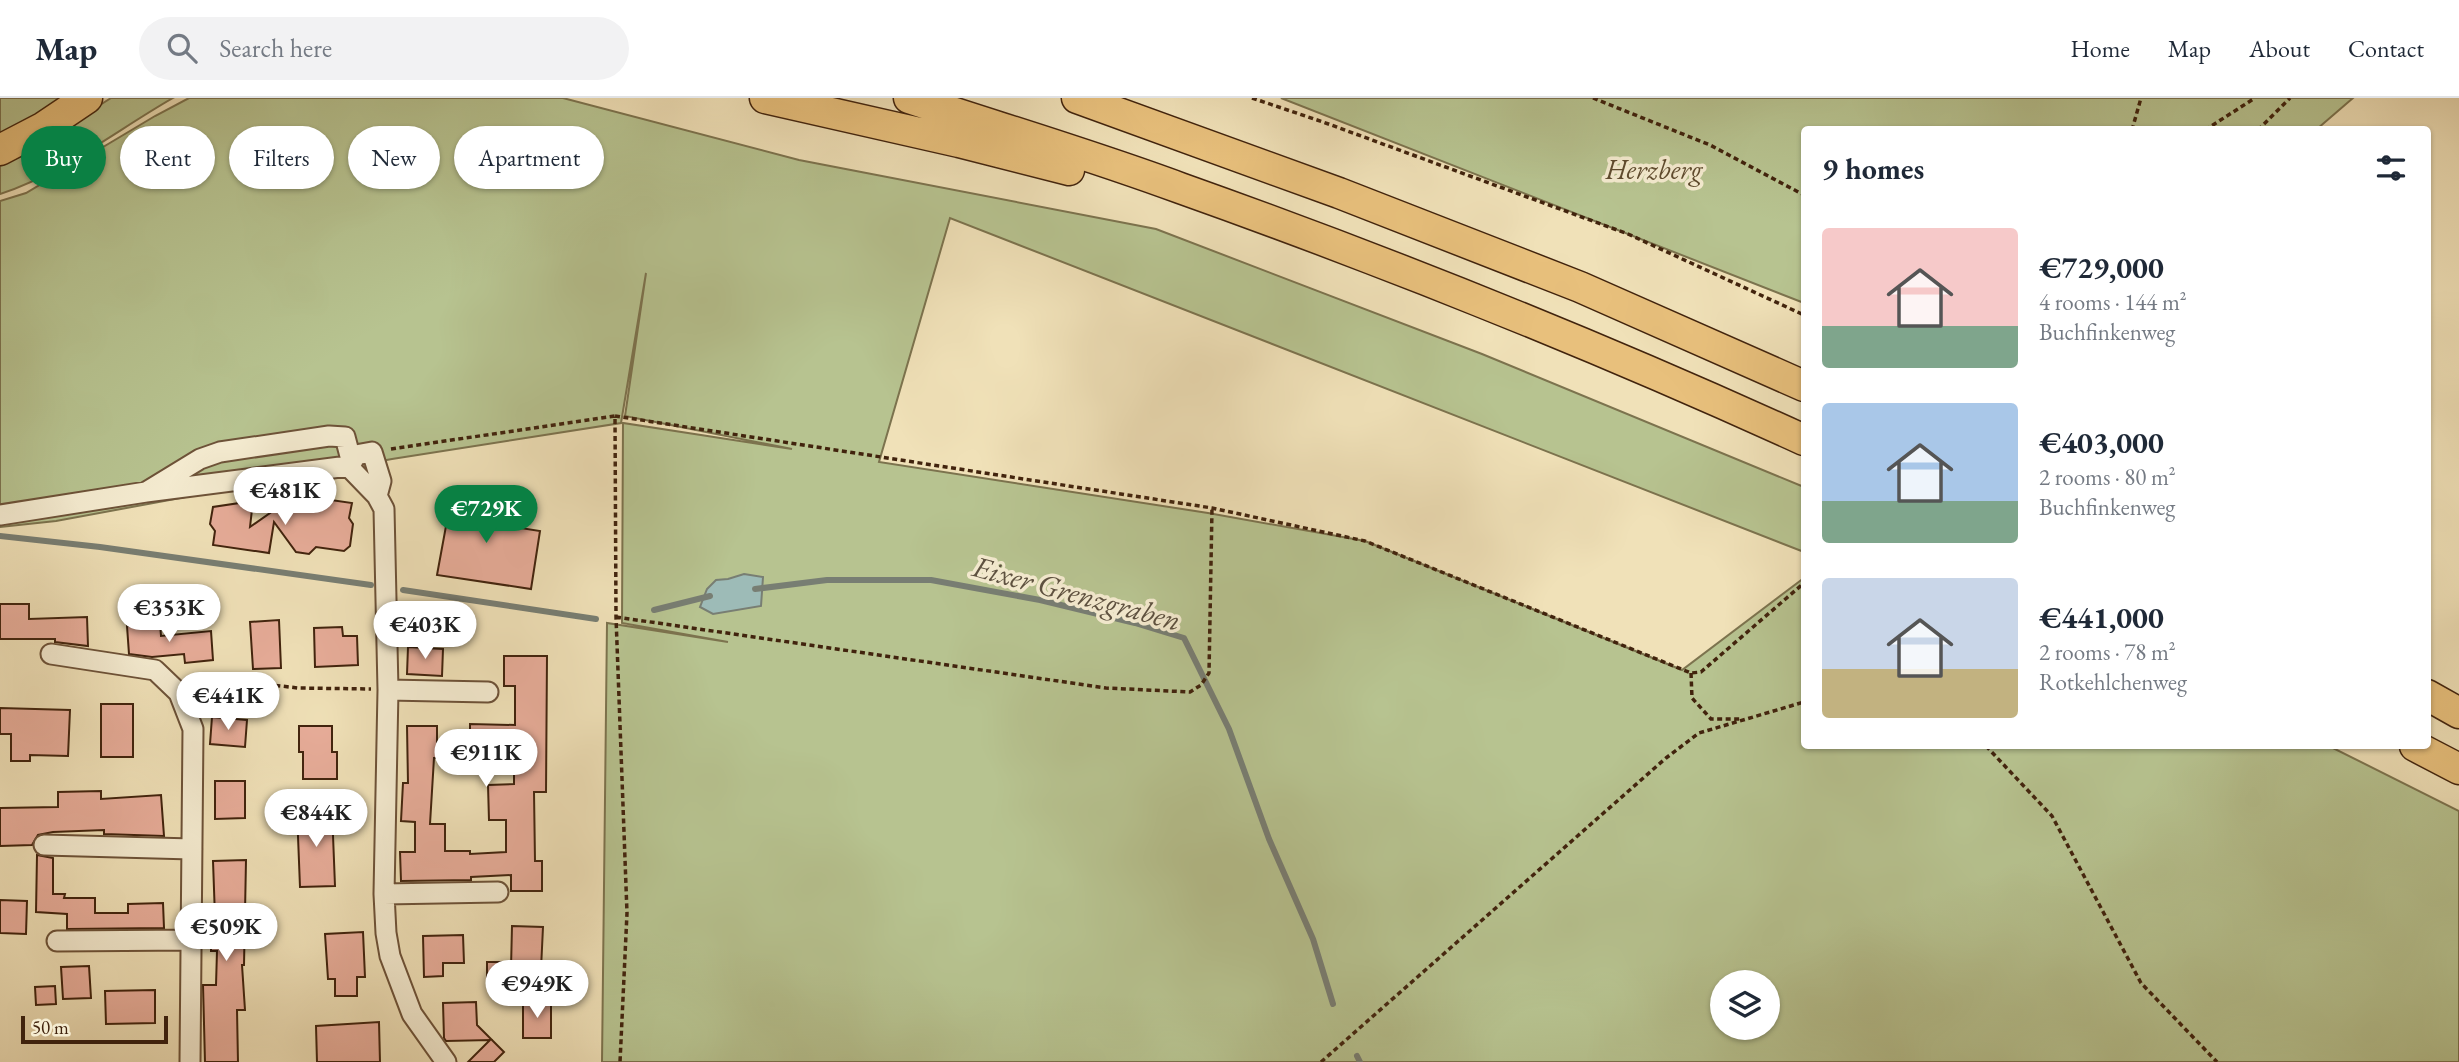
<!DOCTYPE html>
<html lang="en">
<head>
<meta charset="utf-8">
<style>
	:root { --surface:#fff; --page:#f2f2f3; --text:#1f2937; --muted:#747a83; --line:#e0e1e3; --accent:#0b8043 }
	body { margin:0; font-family:"EB Garamond",serif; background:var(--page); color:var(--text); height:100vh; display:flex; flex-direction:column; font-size:26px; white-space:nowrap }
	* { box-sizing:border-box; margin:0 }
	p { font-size:23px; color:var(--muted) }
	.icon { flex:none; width:38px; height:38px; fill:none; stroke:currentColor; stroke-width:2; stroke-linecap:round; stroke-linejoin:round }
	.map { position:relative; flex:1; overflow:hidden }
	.drawer { position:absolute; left:1801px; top:28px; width:630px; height:623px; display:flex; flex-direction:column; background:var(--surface); border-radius:7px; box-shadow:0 2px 5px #0004 }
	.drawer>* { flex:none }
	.guide { position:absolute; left:21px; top:28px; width:665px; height:63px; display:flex; gap:14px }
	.controls { position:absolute; left:1710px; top:872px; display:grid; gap:14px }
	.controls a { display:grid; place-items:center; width:70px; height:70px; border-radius:50%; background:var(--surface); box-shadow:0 2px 5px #0004; font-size:35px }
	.scale { position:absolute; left:21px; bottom:18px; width:147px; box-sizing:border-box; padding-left:7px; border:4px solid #41230d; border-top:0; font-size:19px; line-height:24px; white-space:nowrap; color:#41230d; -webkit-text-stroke:5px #f5ecd1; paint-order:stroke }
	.price { position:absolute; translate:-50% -60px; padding:0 16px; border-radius:24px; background:#fff; color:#222; font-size:23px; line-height:46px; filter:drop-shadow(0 2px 4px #0008) }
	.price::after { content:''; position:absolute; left:50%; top:42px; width:21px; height:16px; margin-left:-10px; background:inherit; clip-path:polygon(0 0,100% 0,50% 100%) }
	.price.selected { background:var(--accent); color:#fff }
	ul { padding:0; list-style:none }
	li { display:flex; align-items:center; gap:21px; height:175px; padding:0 21px }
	li span { display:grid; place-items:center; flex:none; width:196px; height:140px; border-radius:7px; color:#555 }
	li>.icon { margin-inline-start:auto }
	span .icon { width:84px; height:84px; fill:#fffc; stroke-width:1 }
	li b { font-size:30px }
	h2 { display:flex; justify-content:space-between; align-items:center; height:84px; padding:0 21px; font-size:30px }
	.chip { padding:0 24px; border-radius:32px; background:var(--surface); box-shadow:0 2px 5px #0004; font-size:24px; line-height:63px }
	.chip.selected { background:var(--accent); color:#fff }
	header { display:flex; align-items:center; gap:42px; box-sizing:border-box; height:98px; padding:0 35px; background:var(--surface); border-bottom:2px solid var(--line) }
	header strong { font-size:33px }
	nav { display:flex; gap:38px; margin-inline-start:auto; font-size:24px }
	.search { width:490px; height:63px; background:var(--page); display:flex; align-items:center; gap:18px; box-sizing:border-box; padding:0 24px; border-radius:38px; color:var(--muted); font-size:26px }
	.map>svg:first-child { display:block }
</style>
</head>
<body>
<header>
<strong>Map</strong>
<div class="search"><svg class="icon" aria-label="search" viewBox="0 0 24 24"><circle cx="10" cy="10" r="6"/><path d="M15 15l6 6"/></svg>Search here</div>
<nav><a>Home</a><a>Map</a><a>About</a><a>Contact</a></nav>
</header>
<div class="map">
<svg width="2459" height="964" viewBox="0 0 2459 964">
	<rect width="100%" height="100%" fill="#f0e1b8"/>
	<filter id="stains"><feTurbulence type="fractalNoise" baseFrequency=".00286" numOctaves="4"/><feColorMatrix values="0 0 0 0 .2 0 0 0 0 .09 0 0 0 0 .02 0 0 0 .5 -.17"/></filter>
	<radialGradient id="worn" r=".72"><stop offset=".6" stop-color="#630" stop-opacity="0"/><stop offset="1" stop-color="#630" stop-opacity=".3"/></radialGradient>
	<path fill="#b7c390" stroke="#7c734e" stroke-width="2" fill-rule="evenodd" d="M0,0H79L0,45Z
		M111,0H173C117,32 62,76 0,96V65L44,43Z
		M189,0H563L799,62L1156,131L1482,256L1804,389V454L950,120L879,364L1208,415L1365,443L1682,572L1804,480V648H2329L2459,713V964H602L607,525L728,544L622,525L623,325L792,351L625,318L646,175L621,325L392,361L56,423L0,429V103L26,95L155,18ZM1722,884H1768V929H1722Z
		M1281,0H2353L2317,31L1804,32V205Z"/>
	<path fill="#9dbbb7" stroke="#787e73" stroke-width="2" d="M744,476L763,479L761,508L713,516L700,509L707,491L716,482L728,481Z"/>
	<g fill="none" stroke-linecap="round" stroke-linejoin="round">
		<path stroke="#787e73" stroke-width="6" d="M0,438L100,449L371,487
			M755,491L827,482H931L1040,502L1135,525L1184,540L1229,631L1269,741L1313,841L1333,906
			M403,492L596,521
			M654,512L710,498
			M1357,958L1360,964"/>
	</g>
	<path fill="#e8ad9a" stroke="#41230d" stroke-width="2" d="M453,390L493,396L488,425L540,433L531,491L437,477Z
		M317,400L352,405L349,420L353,426L350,448L344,453L316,449L309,456L296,454L274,424L269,455L213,447L215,433L210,426L213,409L253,403L250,429L280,408L315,413Z
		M0,506H29V521L87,519L88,548L55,544V541H0Z
		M279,522L281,570L253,571L250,524Z
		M160,525L161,538L211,533L213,562L185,565L184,556L152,559L129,556L127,528Z
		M342,529L343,538H357L358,567L315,569L314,530Z
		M408,549L443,551L442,578L407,576Z
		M504,558H547L546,694H534L535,763H542V793H511V777L471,779V782L401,783L400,754H415V724L401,723L403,685H408L407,628H437V660H434L430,726H445V753H470V756L506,754V722H489L488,687L514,686V653H470V626L515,627V588H504Z
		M101,606H133V659H101Z
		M0,610L70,612L68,658L30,657V663H11V636H0Z
		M212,619L247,622L245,649L210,646Z
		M299,628H332V654H337V681H303V654H299Z
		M215,683H245V720L215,721Z
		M101,693V701L161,697L164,738L104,736V732L53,734L38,737L32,747L0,748V710L58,709V694Z
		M332,712L335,788L300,789L297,713Z
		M37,757L53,760V796H65L64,800H95V815H128V806L163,805L164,830L67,831V816L36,814Z
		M246,762L244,867H242L245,912H237L238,964H205L203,887H216L217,853H211V819H215L213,763Z
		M0,802L27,803L26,836L0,835Z
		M512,828L543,829L541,871L511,870Z
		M363,834L365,879H357V898H335V881H328L325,836Z
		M463,837L464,865H443V878L424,879L423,838Z
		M487,864H503L504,879L487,880Z
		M89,868L91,900L63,901L61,869Z
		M55,888L56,906L36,907L35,889Z
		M155,892V925L106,926L105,893Z
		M523,903H551V940H523Z
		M476,904L477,927L504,954L494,964H468L490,942L446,943L444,940L443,905Z
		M379,924L380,964H317L316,928Z"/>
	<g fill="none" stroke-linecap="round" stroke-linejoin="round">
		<defs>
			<path id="minor" d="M350,358L372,354L381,383L377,398L384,411L388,592L384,796L386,835L390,858L412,916L446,964
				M348,368L377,398
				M0,417L146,394L348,368L354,361L350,358L345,339L329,338L220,354L200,361L146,394
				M51,556L155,572L179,595L193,631L190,964
				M388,592L488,594
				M44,747L192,751
				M384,796L498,794
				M57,843L191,842"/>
			<path id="highway" d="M765,0L959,44L1069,72
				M909,0C999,30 1091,57 1180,90C1391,165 1600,249 1804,342
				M1077,0L1339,95L1580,189L1804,288
				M0,52L44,29L87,0
				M2427,597L2459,615
				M2415,648L2459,671"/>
		</defs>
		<use href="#minor" stroke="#6d5238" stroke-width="23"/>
		<use href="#highway" stroke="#41230d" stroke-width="33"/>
		<path stroke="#41230d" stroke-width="3.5" stroke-dasharray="5 3.5" stroke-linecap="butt" d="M1252,0L1323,24L1628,136L1804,217
			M1593,0L1710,47L1804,97
			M2132,32L2141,0
			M2205,32L2255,0
			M2258,32L2290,0
			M615,318L1212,410L1365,443L1691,575L1701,574L1804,485
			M391,351L615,318L616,519L627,815L620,964
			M616,519L1106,590L1190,594L1201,587L1209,575L1212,410
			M1691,575L1692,600L1711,621H1740
			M193,586L203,579L298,590L371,591
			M1986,648L2052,718L2141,885L2217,964
			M1321,964L1666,660L1699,635L1804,604"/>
		<use href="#minor" stroke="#f5ecd1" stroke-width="19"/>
		<use href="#highway" stroke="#e8c07c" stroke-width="30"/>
	</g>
	<g text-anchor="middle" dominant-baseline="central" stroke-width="7" stroke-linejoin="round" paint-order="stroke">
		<g font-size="28" font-style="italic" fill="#5e4b2e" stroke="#f5ecd1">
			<text x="1654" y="71">Herzberg</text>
		</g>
		<g font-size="30" font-style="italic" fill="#5d5140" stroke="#f5ecd1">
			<text transform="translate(1077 495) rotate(15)">Eixer Grenzgraben</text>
		</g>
	</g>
	<rect width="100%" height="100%" filter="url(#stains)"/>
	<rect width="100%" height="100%" fill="url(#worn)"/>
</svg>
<div class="controls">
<a><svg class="icon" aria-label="layers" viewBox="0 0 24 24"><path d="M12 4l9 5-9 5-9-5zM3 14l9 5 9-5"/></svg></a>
</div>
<div class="scale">50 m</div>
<b class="price" style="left:285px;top:429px">€481K</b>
<b class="price selected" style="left:486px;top:447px">€729K</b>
<b class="price" style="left:169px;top:546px">€353K</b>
<b class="price" style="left:425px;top:563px">€403K</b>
<b class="price" style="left:228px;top:634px">€441K</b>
<b class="price" style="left:486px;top:691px">€911K</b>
<b class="price" style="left:316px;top:751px">€844K</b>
<b class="price" style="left:226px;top:865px">€509K</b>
<b class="price" style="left:537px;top:922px">€949K</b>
<div class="guide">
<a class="chip selected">Buy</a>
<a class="chip">Rent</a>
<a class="chip">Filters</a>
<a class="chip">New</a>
<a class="chip">Apartment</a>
</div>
<section class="drawer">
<h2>9 homes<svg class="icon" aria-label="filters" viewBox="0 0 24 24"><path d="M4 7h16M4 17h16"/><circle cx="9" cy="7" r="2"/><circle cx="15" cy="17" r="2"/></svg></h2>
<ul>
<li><span style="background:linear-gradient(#f6c9c9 70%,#7fa58c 0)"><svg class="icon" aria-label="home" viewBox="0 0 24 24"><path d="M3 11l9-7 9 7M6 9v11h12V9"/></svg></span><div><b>€729,000</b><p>4 rooms · 144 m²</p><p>Buchfinkenweg</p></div></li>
<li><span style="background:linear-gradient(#a9c7e8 70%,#7fa58c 0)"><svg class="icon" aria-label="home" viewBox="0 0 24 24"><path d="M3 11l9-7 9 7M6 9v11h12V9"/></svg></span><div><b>€403,000</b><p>2 rooms · 80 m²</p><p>Buchfinkenweg</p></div></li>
<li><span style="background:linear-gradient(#c9d6e8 65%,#c2b280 0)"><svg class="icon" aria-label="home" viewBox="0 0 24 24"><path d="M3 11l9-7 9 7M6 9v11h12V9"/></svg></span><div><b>€441,000</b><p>2 rooms · 78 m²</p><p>Rotkehlchenweg</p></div></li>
</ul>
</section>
</div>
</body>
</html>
